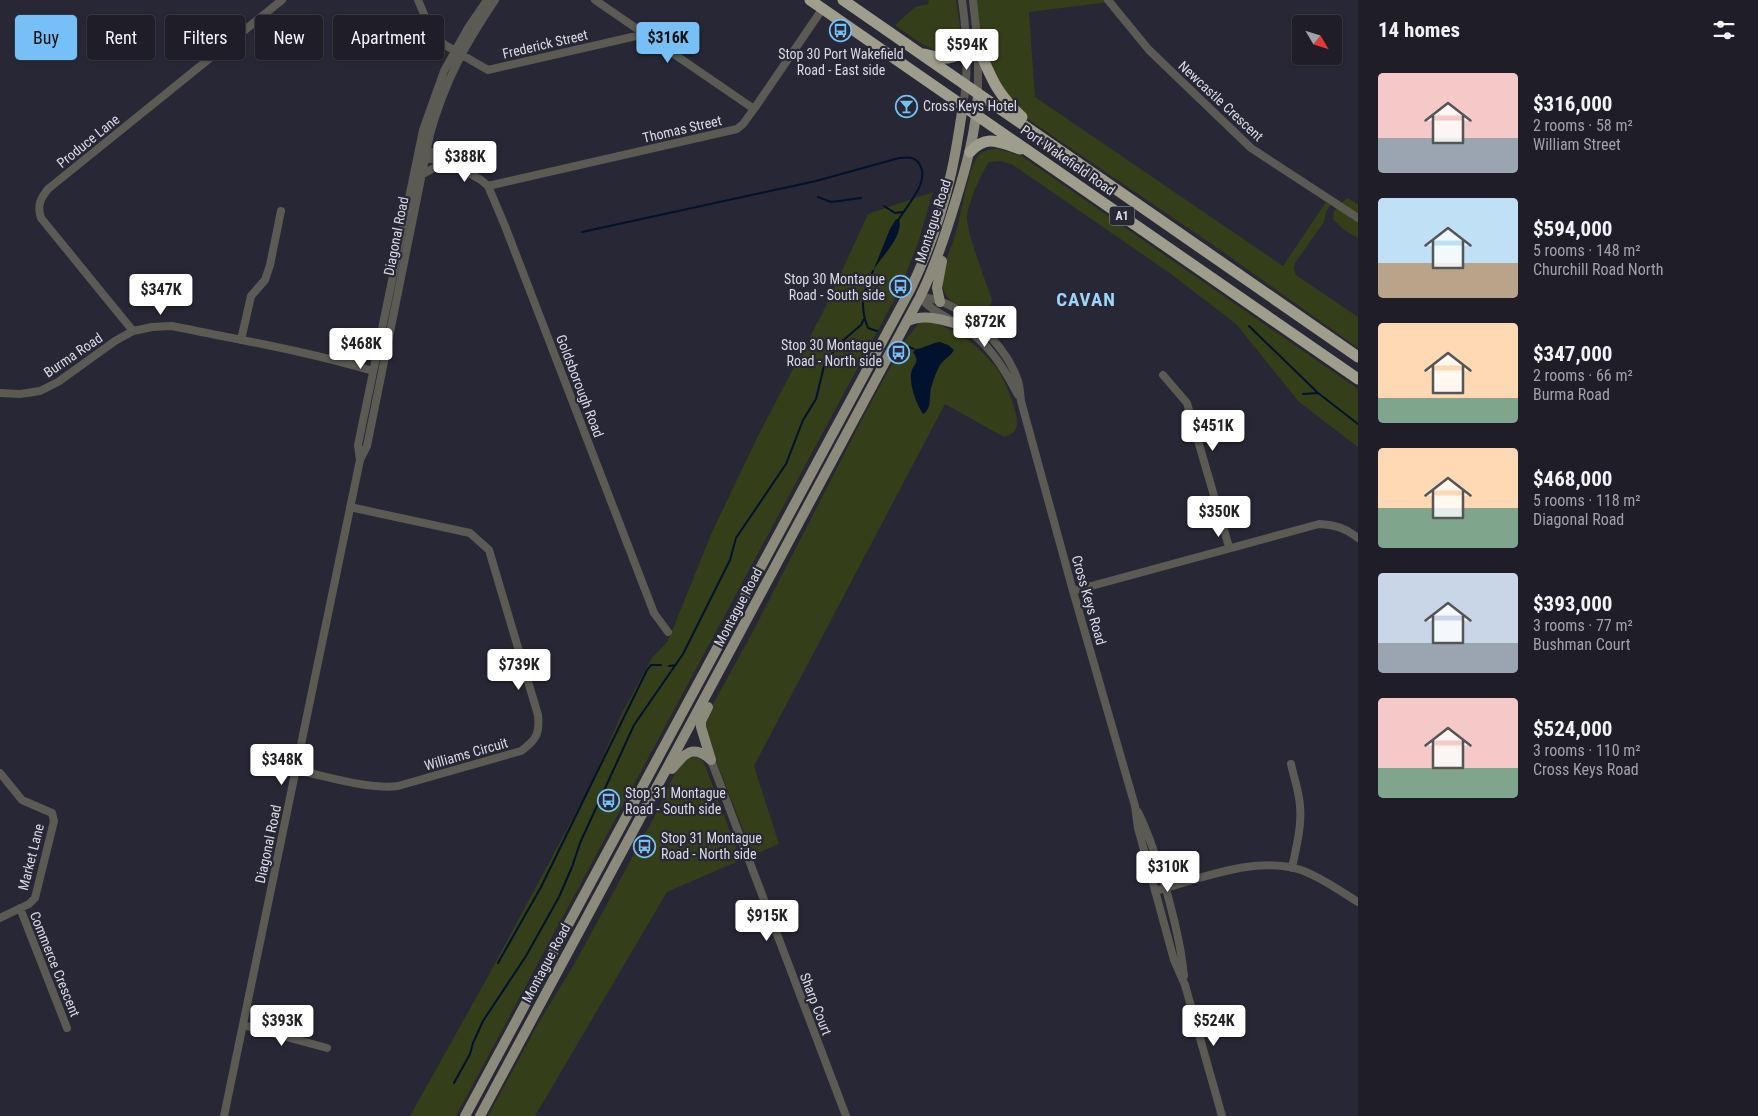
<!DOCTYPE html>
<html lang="en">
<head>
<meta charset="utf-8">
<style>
	:root { --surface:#1e1d28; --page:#2b2a34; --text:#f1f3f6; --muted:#a1a2a8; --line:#3c3b45; --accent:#76c0f7 }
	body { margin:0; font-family:"Roboto Condensed",sans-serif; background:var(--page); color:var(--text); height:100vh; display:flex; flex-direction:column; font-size:19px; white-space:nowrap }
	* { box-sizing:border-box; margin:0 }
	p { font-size:16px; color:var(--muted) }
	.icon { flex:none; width:28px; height:28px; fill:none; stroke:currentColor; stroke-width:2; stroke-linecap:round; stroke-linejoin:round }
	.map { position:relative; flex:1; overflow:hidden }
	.drawer { display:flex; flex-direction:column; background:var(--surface); width:400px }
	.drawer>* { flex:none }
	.top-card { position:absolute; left:15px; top:15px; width:475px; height:45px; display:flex; gap:10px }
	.needle { width:32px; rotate:128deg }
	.tools { position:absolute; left:1292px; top:15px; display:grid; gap:10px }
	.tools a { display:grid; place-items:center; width:50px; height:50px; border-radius:5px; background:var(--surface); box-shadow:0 1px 4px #0004,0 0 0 1px var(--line); font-size:25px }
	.price { position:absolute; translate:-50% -42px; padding:0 11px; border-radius:5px; background:#fff; color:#222; font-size:16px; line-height:32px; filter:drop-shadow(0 1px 2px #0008) }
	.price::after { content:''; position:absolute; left:50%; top:30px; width:15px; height:11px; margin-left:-8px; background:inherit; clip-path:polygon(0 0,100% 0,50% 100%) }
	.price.current { background:var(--accent); color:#111 }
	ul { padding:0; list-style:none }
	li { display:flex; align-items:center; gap:15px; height:125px; padding:0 20px }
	li span { display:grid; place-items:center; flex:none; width:140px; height:100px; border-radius:5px; color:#555 }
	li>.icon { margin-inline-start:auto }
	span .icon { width:60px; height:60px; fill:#fffc; stroke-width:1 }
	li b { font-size:21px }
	h2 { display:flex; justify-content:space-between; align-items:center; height:60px; padding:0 20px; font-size:21px }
	.tag { padding:0 18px; border-radius:5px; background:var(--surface); box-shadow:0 1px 4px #0004,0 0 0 1px var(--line); font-size:18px; line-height:45px }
	.tag.current { background:var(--accent); color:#111 }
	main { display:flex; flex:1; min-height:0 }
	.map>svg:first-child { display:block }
</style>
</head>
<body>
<main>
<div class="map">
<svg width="1358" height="1116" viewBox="0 0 1358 1116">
	<rect width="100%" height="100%" fill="#282735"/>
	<path fill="#343e19" d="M929,0H956C958,16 966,40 951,51C930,54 911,36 895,25L915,7L928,4Z
		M973,0H1108L1110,2L1029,12L1035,97L1283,266L1328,199L1333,202L1326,212L1324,222L1295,263L1294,269L1296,275L1358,317V348L1229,256L1016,111L978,47Z
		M997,149L1010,152L1023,157L1358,389V447L1299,402L1236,324L1171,274L1013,165L1001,161L989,162C981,174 968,203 967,217C967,235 986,281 992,300L989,308L983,314C970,313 946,303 943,288C940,269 951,250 956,232C961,216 968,166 979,155C984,150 991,149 997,149Z
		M933,192L918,243L900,289L456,1116H410L486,980L590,786L622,713L652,658L668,641L712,532L758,436L825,308L868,214Z
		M1347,198L1358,204V238L1344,230L1333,219L1334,211Z
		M931,322C949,328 966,336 980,350C986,356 993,363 998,370C1005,380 1021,418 1016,428C1015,433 1009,435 1004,437L945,404L754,766L779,844L753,855L704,730L706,717L749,639L869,406L906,339L919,323Z
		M695,757L700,758L704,763L741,860L667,892L535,1116H488L539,1022L575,963L659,808L673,777L683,763L689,758Z"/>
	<path fill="#00122e" d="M896,219H899C904,237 881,256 873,271L890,229Z
		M940,342L948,345L954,350C951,356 944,359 940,365C936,372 933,381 931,388C929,397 932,409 923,414C916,403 910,387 911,374C912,364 921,364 913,352L916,349C925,348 931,343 940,342Z"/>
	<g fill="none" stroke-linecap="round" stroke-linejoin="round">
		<path stroke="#00122e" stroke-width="2" d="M818,197L831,202L861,198
			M884,206L895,213L903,212
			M582,232L816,181L899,158C907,157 915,156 920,165C930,182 907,205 899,219
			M873,271C863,293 859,305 868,328L877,331
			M1249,326L1318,393L1358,424
			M909,347L914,349
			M1303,394L1318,393
			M669,666L676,665
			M498,963L541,887L647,670L651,665H661
			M454,1083L470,1054L473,1043L483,1021L526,956L559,897L572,867L580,843L634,725L683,654L730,560L736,538L786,464L803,420L816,399L825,362L841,342L861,325L864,319"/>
		<path stroke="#5b5a53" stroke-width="8" d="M418,0L432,33L445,45L488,70L645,34
			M595,0L754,109
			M962,0C967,35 969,71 963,106
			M973,0L978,47V94
			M1108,0L1149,50L1251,148L1358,218
			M419,149L436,152L453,164L481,180L488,186L505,226L654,613L668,632
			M422,157L450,163
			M421,175L445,162
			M488,186L737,129L743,124L754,109L823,8
			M920,297C959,299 1004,343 1017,378C1020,385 1020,394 1021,401L1073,591L1135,806L1138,828L1174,960L1185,985L1222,1116
			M920,297C932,312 946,316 962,326C988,342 1004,368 1018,395
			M133,331L41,218C37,206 40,199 48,189L282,0
			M241,340L251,296L265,280L270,265L281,211
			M341,359H358L377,349
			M1163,375L1187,403L1229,547
			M0,393L20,394L40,391L58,382L115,341L133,331L152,327L172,326C239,340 307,351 373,371
			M360,460L358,445L423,130L444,71L468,28L487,0
			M1073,591L1319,524C1335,525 1346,528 1358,538
			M711,760L846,1116
			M1291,764C1294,778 1299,791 1300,806C1302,826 1296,848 1292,868
			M296,770C326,776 369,790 398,786L521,751C536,740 540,734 538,715L489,550L470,533L350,507
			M0,773L22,800L52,813L54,821L35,898L29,904L0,918
			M1138,812C1150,836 1157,860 1165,885C1173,915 1181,945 1184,976
			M1155,891C1200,879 1255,855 1301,870C1321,877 1340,891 1358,902
			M20,908L67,1028
			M243,1025L327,1048
			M224,1116L360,460L367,446L430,134C445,81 464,46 495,0"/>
		<path stroke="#8c8a7b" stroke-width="10" d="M940,302L937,288L942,261
			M908,321C925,313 943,320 961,325
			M708,707L701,721V727L711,760
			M672,769C684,754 693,743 711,760
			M465,1116L910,290C927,255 941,216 950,178C956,154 959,130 963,106
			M480,1116L920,297C935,267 945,236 955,203C966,167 976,132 978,94"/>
		<path stroke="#9f9d8b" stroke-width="11" d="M810,0L1358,379
			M843,0L1358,357
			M978,47C991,78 997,94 1022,117
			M924,54C940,58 954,63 966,47
			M970,152C987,134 998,142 1020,149"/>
	</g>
	<defs>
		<symbol id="bus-ring" viewBox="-11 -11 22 22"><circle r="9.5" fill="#282735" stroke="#76c0f7" stroke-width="1.5"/><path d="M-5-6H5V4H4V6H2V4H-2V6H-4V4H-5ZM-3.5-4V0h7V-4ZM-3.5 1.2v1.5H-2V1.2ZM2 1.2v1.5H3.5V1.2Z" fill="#76c0f7"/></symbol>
		<symbol id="bar-ring" viewBox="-11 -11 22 22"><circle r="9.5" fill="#282735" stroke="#76c0f7" stroke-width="1.5"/><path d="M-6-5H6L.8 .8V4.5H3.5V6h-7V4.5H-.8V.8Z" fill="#76c0f7"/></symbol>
	</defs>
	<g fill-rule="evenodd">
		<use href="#bus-ring" x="828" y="18" width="25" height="25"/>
		<use href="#bar-ring" x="894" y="94" width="25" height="25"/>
		<use href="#bus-ring" x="888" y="274" width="25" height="25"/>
		<use href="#bus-ring" x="886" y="340" width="25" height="25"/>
		<use href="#bus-ring" x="596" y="788" width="25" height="25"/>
		<use href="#bus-ring" x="632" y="834" width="25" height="25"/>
	</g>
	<g text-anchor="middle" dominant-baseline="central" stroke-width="4.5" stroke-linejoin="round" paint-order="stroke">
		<rect fill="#282735" stroke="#a5a4b0" stroke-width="1" x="1109.5" y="206.5" width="25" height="19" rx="4"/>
		<g font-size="12" font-weight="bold" fill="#dbdae4">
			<text x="1122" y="216">A1</text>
		</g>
		<g font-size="14" fill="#dbdae4" stroke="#282735">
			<text transform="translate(545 44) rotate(-13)">Frederick Street</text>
			<text transform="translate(1221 101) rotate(43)">Newcastle Crescent</text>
			<text transform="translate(682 129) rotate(-13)">Thomas Street</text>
			<text transform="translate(88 141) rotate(-39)">Produce Lane</text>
			<text transform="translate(1068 160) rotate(35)">Port Wakefield Road</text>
			<text transform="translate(933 221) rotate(-72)">Montague Road</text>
			<text transform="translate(396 236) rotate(-79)">Diagonal Road</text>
			<text transform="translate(73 355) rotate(-34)">Burma Road</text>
			<text transform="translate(580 386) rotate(69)">Goldsborough Road</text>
			<text transform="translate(1089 600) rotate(74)">Cross Keys Road</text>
			<text transform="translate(738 607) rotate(-62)">Montague Road</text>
			<text transform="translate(466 754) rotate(-16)">Williams Circuit</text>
			<text transform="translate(268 844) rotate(-78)">Diagonal Road</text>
			<text transform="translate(31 857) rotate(-76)">Market Lane</text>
			<text transform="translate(546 963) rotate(-62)">Montague Road</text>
			<text transform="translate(55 964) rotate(68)">Commerce Crescent</text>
			<text transform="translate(816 1004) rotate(69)">Sharp Court</text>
		</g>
		<g font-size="14" fill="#dbdae4" stroke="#282735" text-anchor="start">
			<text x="841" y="54" text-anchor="middle">Stop 30 Port Wakefield<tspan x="841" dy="16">Road - East side</tspan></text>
			<text x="923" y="106">Cross Keys Hotel</text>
			<text x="885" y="279" text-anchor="end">Stop 30 Montague<tspan x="885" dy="16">Road - South side</tspan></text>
			<text x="882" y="345" text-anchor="end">Stop 30 Montague<tspan x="882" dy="16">Road - North side</tspan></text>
			<text x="625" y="793">Stop 31 Montague<tspan x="625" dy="16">Road - South side</tspan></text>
			<text x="661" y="838">Stop 31 Montague<tspan x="661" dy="16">Road - North side</tspan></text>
		</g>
		<g font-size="19" font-weight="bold" letter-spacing="1" fill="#9ed4fd" stroke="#282735">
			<text x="1086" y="299">CAVAN</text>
		</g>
	</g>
</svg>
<div class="tools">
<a><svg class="needle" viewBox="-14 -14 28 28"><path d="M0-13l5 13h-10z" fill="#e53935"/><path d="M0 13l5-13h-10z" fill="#a1a2a8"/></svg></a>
</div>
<b class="price current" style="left:668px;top:64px">$316K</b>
<b class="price" style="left:967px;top:71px">$594K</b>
<b class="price" style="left:465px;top:183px">$388K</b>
<b class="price" style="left:161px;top:316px">$347K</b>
<b class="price" style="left:985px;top:348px">$872K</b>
<b class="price" style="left:361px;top:370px">$468K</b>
<b class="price" style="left:1213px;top:452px">$451K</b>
<b class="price" style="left:1219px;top:538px">$350K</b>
<b class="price" style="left:519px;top:691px">$739K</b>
<b class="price" style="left:282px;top:786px">$348K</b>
<b class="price" style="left:1168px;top:893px">$310K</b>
<b class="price" style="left:767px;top:942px">$915K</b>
<b class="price" style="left:282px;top:1047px">$393K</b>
<b class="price" style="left:1214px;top:1047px">$524K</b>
<div class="top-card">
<a class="tag current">Buy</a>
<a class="tag">Rent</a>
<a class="tag">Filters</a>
<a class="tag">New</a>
<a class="tag">Apartment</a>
</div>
</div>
<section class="drawer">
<h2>14 homes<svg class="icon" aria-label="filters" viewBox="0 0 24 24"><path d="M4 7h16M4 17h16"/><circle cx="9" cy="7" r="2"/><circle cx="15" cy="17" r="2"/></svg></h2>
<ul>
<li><span style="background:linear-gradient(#f6c9c9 65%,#9aa5b1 0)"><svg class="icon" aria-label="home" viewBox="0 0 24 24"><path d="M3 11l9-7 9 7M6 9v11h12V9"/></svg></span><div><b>$316,000</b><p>2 rooms · 58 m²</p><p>William Street</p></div></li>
<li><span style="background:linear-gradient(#bfe0f5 65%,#b9a48a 0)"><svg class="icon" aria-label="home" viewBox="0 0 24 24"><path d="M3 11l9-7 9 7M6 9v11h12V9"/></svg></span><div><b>$594,000</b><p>5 rooms · 148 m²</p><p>Churchill Road North</p></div></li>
<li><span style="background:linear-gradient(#ffd9b3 75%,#7fa58c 0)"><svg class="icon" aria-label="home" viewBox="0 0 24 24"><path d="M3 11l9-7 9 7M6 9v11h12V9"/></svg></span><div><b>$347,000</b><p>2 rooms · 66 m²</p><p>Burma Road</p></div></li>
<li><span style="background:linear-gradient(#ffd9b3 60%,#7fa58c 0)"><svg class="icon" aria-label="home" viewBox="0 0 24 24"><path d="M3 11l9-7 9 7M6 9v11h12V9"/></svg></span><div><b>$468,000</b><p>5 rooms · 118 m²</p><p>Diagonal Road</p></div></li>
<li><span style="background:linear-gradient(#c9d6e8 70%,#9aa5b1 0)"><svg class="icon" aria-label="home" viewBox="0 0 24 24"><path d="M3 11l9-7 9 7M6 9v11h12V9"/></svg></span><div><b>$393,000</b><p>3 rooms · 77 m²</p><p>Bushman Court</p></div></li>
<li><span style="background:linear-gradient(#f6c9c9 70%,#7fa58c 0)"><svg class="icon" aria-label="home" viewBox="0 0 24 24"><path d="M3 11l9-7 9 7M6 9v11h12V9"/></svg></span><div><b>$524,000</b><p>3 rooms · 110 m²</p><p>Cross Keys Road</p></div></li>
</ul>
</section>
</main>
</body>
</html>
